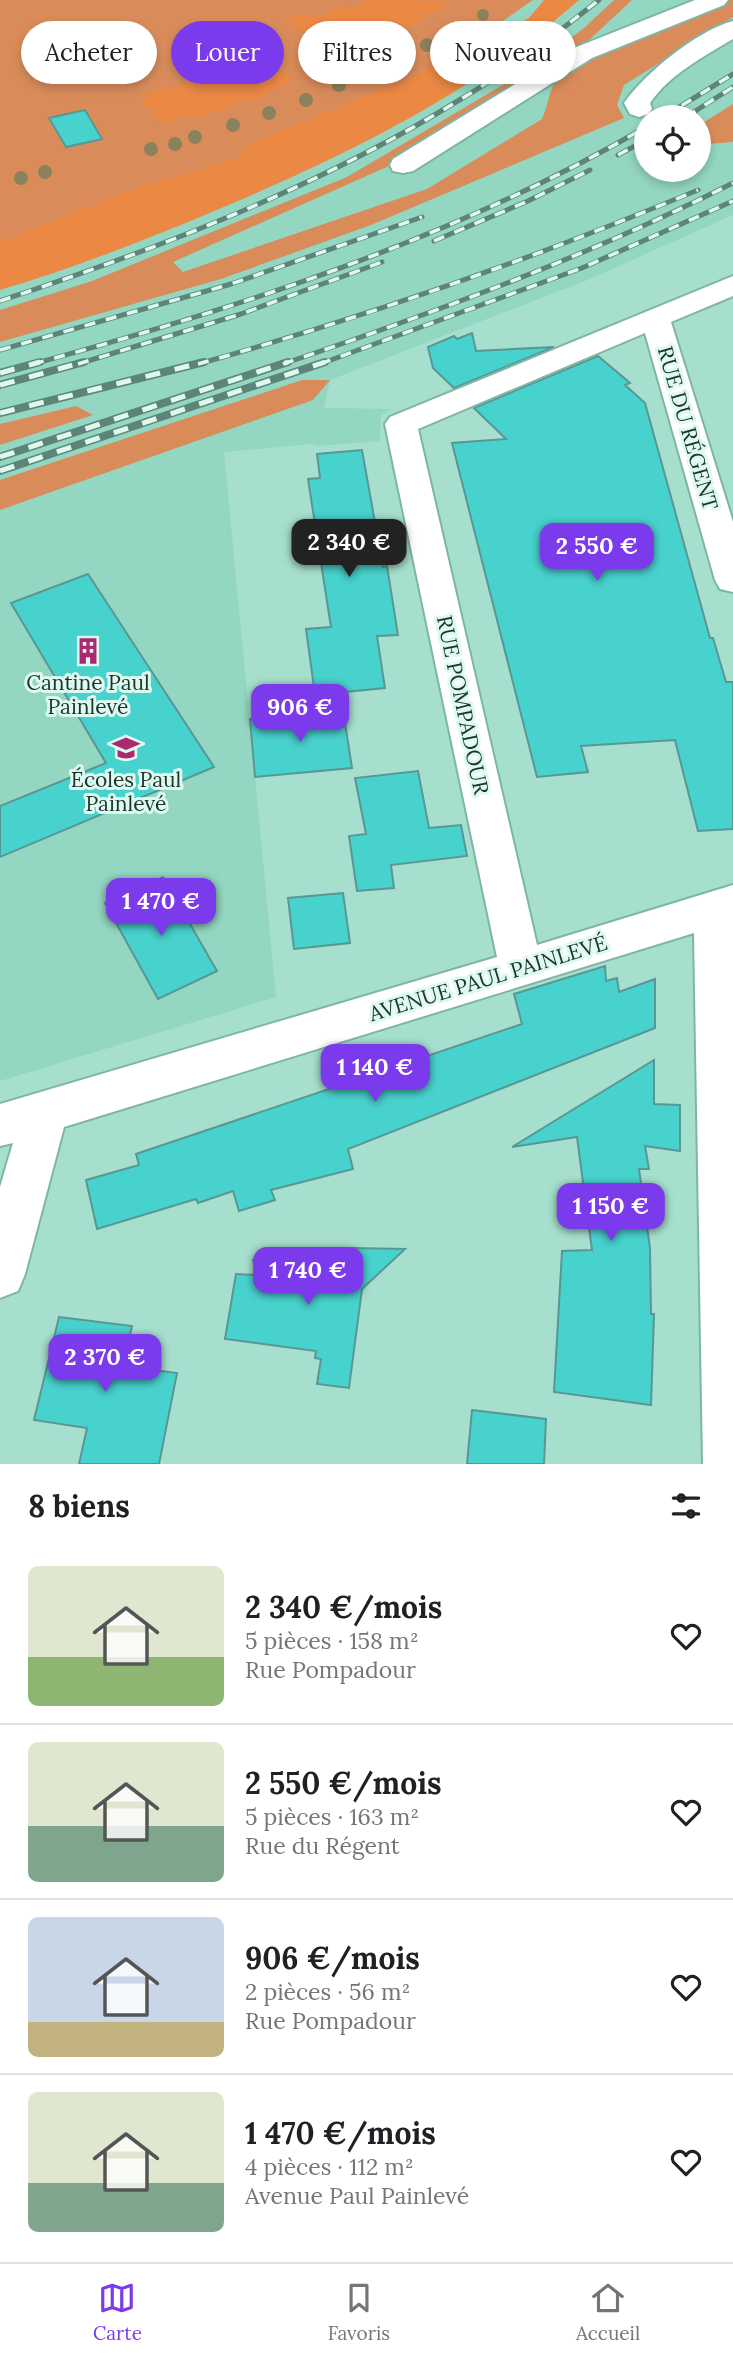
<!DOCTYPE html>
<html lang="fr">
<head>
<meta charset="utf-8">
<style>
	:root { --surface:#fff; --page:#f2f2f2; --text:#202124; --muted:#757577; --line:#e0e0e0; --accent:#7c3aed }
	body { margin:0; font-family:Lora,serif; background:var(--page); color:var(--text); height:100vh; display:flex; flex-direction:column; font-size:26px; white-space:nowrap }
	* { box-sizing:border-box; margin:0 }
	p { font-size:23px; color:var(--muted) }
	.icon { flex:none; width:38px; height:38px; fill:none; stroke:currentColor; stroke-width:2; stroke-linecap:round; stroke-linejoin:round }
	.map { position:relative; height:1464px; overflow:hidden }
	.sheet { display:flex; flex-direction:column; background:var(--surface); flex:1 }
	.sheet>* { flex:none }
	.banner { position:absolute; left:21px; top:21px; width:691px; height:63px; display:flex; gap:14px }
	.controls { position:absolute; left:634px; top:105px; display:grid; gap:14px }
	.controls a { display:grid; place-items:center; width:77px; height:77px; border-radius:50%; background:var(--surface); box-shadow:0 4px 10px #0003; font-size:35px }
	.price { position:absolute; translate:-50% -60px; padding:0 16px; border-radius:14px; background:var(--accent); color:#fff; font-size:23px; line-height:46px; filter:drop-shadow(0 2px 4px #0008) }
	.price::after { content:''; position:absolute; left:50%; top:42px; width:21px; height:16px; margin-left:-10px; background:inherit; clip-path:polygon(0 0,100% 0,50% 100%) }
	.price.selected { background:#222; color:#fff }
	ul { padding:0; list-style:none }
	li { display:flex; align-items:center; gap:21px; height:175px; padding:0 28px }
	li+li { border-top:2px solid var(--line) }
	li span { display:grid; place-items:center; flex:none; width:196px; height:140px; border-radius:10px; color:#555 }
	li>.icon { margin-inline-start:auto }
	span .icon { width:84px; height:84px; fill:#fffc; stroke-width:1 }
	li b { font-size:30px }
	h2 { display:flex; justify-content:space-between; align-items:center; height:84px; padding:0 28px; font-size:30px }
	.tag { padding:0 24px; border-radius:32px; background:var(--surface); box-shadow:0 4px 10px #0003; font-size:24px; line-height:63px }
	.tag.selected { background:var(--accent); color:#fff }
	.dock { display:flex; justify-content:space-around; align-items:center; height:98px; border-top:2px solid var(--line); background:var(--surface); font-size:19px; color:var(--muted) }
	.dock a { display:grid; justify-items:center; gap:4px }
	.dock .selected { color:var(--accent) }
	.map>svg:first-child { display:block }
</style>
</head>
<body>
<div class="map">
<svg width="733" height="1464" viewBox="0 0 733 1464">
	<rect width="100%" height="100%" fill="#a6dfcd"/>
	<path fill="#93d6c1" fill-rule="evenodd" d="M533,0H733V215L585,281L330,380L324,408L391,409L381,415L380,441L316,446L312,444L224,452L276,997L0,1081V263L424,76ZM646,117H698V170H646Z"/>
	<path fill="#d98c5a" d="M0,0H533L424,76L369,108L0,263Z
		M614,0H632L587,42L567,51L558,61L500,92L498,99L389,166L173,262L183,272L427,189L542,119C546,111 551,88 554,84C572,56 692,15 728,0H733V17L624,85L617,105L624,118L371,225L221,279L0,342V310L92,281L347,177L528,70L584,28Z
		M733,104V142L698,145V126Z
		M302,380H330L313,400L0,510V480Z
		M76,406L93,415L0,445V424Z"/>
	<path fill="#ea8844" d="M377,0L454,1L367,49L366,54L351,61L317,55L319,47L308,35L291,25L289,19L291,15H324L333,9L355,7L362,1Z
		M544,0H579C474,93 347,155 219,209C148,239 74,268 0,290V242L139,187L236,159L251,143L400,82L529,18Z
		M274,65L290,77L289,83L274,89L263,97L241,101L223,110L191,118H178L168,122L155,120L152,110L140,105L148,93Z"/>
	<path fill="#48d2ce" stroke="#599795" stroke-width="2" d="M85,110L102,139L66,147L49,118Z
		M472,333L476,351L554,347L454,388L433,368L428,347L454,336L457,339Z
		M598,356L630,383L625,385L645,403L710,638H713L726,682H733V829L698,831L675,740L581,746L588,772L537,777L452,443L506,439L474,408Z
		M362,450L383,567L387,566L398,635L377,636L385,688L315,695L306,629L331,627L308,479L320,478L317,454Z
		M88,574L214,767L0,857V806L106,763L11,603Z
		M343,710L352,768L255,777L250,719Z
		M418,771L429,828L461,825L467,856L391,865L394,888L357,891L349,836L366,834L355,778Z
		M163,877L217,971L158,999L105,903Z
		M343,893L350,943L294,949L288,898Z
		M605,966L606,981L617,978L619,992L655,979V1028L348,1149L353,1169L271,1190L275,1200L239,1211L233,1191L198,1203L196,1199L97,1229L86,1180L139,1165L136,1154L522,1024L514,994Z
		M654,1060V1104L680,1105V1151L645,1146L649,1169H639L650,1248L651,1314H654L651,1405L554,1392L562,1251L592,1250L577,1137L512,1147Z
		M352,1248L405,1249L362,1289L349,1388L317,1384L321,1359L315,1358L316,1351L225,1339L236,1274L258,1275L253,1260L325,1266Z
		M59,1317L132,1326L123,1366L177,1373L159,1464H79L87,1428L34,1420Z
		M472,1410L546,1419L544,1464H467Z"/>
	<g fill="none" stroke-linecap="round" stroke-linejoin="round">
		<defs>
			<path id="minor" d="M695,0H728L724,5L592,58L413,171L403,173L393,171L390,165L393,159L574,48Z
				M733,21V39C703,57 670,74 650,103L652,109L648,114L639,117L630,114L624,103C645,73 698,30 733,21Z
				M733,276V296L671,322L733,522V592L720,589L715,580L645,333L418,429L537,945L733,885V1464H703L694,933L64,1127L25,1274L18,1291L0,1298V1187L13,1143L0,1146V1104L497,957L385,424L390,417Z"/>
		</defs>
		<use href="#minor" stroke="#7eb6a5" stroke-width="4"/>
		<use href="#minor" fill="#fff" fill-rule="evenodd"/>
		<defs>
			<path id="rail-far1" d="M663,117L733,74
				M686,117L733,87
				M618,155L646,140
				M434,241L528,201L590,170
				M0,301C160,248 317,188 461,99C510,70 554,35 599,0
				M0,350L231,284L422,217
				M33,364C243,307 457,237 646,127
				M78,364L241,314L382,262
				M198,364C369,316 535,258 698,190
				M283,364C436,312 589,256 733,183
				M320,364L582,268L733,201"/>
			<path id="rail" d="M0,373L40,362
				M0,385L84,362
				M0,413L204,362
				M0,457L288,362
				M0,471L325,362"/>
		</defs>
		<use href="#rail-far1" stroke="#5d8478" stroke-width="5"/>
		<use href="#rail" stroke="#5d8478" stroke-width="8"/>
		<use href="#rail-far1" stroke="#ddf9f0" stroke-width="3.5" stroke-dasharray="11" stroke-linecap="butt"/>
		<use href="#rail" stroke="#ddf9f0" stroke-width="5" stroke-dasharray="15" stroke-linecap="butt"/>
	</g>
	<g fill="#8a825c">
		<circle cx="483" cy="15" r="6"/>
		<circle cx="455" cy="30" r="7"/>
		<circle cx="427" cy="45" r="7"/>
		<circle cx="402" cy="59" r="7"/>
		<circle cx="372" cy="75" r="7"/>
		<circle cx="339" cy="85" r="7"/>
		<circle cx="306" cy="100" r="7"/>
		<circle cx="269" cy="113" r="7"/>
		<circle cx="233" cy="125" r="7"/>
		<circle cx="195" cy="137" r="7"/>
		<circle cx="175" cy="144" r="7"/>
		<circle cx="151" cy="149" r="7"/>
		<circle cx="45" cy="172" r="7"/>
		<circle cx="21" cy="178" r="7"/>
	</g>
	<defs>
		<symbol id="building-bare" viewBox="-9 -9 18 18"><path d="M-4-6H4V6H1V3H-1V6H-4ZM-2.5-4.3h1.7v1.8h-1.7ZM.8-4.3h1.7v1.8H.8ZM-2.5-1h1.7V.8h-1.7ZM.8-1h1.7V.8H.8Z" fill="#ad276f" stroke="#ddf9f0" stroke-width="2.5" paint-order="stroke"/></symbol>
		<symbol id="school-bare" viewBox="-9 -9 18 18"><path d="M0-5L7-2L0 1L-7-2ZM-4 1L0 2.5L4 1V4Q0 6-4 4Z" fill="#ad276f" stroke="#ddf9f0" stroke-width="2.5" paint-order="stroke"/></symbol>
	</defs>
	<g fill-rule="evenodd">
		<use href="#building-bare" x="69" y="632" width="38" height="38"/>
		<use href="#school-bare" x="107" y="729" width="38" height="38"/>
	</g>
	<g text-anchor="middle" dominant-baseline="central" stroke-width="6" stroke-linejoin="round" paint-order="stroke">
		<g font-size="21" fill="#1d342d" stroke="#ddf9f0">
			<text transform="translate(688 428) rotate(74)">RUE DU RÉGENT</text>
			<text transform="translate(463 705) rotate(78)">RUE POMPADOUR</text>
			<text transform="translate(488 978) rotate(-17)">AVENUE PAUL PAINLEVÉ</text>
		</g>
		<g font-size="21" fill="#1d342d" stroke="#ddf9f0">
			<text x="88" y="682">Cantine Paul<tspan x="88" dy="24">Painlevé</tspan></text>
			<text x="126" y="779">Écoles Paul<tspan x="126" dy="24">Painlevé</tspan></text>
		</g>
	</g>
</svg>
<div class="controls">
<a><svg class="icon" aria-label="locate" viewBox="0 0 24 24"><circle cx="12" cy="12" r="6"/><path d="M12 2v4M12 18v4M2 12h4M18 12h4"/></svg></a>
</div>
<b class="price selected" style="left:349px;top:579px">2 340 €</b>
<b class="price" style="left:597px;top:583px">2 550 €</b>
<b class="price" style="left:300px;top:744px">906 €</b>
<b class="price" style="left:161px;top:938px">1 470 €</b>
<b class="price" style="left:375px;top:1104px">1 140 €</b>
<b class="price" style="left:611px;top:1243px">1 150 €</b>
<b class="price" style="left:308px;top:1307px">1 740 €</b>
<b class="price" style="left:105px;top:1394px">2 370 €</b>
<div class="banner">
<a class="tag">Acheter</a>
<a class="tag selected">Louer</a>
<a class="tag">Filtres</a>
<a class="tag">Nouveau</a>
</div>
</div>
<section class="sheet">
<h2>8 biens<svg class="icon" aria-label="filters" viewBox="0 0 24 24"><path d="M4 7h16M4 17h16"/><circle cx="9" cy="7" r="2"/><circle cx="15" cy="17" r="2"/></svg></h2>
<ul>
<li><span style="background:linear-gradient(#dfe7d0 65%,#8fb573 0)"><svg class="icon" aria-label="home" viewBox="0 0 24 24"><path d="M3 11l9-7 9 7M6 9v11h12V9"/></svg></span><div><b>2 340 €/mois</b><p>5 pièces · 158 m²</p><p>Rue Pompadour</p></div><svg class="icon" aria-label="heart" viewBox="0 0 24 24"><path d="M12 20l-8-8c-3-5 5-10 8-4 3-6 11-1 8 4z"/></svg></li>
<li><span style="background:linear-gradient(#dfe7d0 60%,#7fa58c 0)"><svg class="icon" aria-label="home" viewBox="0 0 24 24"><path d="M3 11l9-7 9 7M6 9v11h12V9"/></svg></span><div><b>2 550 €/mois</b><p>5 pièces · 163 m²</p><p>Rue du Régent</p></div><svg class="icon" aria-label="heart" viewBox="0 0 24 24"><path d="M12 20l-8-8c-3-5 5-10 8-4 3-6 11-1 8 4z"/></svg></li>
<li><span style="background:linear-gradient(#c9d6e8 75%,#c2b280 0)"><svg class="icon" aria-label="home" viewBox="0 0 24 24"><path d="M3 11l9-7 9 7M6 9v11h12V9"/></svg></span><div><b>906 €/mois</b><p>2 pièces · 56 m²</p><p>Rue Pompadour</p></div><svg class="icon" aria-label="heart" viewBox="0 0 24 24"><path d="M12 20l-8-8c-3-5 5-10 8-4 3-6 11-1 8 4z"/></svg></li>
<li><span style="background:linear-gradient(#dfe7d0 65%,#7fa58c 0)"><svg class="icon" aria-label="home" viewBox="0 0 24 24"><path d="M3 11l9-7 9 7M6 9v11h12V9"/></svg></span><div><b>1 470 €/mois</b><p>4 pièces · 112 m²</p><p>Avenue Paul Painlevé</p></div><svg class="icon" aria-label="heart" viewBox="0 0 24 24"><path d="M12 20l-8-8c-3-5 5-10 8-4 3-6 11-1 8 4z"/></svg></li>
</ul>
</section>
<nav class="dock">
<a class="selected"><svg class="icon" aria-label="map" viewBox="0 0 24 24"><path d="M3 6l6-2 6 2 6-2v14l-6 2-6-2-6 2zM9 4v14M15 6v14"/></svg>Carte</a>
<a><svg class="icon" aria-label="saved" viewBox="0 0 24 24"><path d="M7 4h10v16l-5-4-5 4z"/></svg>Favoris</a>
<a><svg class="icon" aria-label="home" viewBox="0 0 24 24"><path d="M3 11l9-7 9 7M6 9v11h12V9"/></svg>Accueil</a>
</nav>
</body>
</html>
